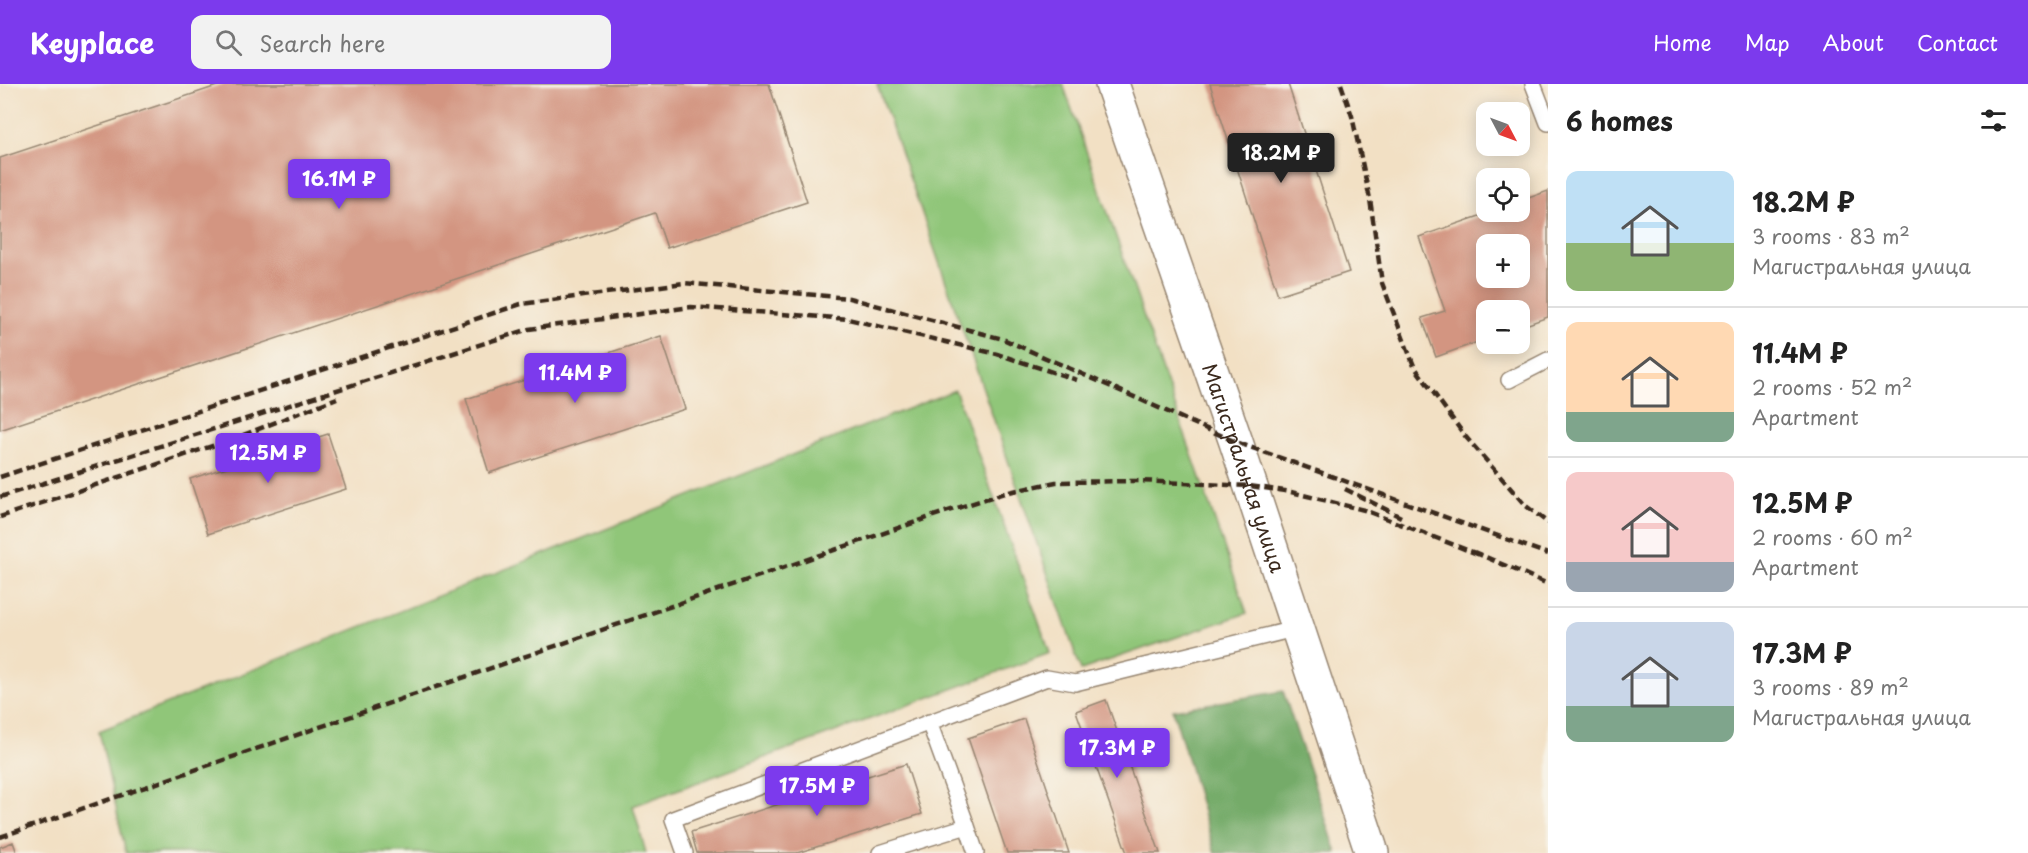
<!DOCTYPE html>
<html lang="en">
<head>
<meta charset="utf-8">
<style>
	:root { --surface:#fff; --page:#f2f2f2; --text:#222; --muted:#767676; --line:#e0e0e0; --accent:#7c3aed }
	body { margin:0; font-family:"Playpen Sans",sans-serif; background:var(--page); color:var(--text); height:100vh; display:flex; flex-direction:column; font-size:22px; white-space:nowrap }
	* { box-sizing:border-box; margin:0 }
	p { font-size:20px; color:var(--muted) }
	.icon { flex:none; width:33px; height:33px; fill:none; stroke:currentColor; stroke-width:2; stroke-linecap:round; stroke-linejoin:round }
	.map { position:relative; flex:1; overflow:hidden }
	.drawer { display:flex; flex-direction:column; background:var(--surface); width:480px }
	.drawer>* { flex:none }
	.needle { width:39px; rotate:131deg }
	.controls { position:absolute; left:1476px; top:18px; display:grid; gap:12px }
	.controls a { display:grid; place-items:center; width:54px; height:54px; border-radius:12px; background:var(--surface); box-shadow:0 3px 15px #0003; font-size:30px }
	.price { position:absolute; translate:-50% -51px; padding:0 14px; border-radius:6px; background:var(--accent); color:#fff; font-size:20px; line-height:39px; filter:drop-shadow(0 2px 3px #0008) }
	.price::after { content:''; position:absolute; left:50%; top:36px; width:18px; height:14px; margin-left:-9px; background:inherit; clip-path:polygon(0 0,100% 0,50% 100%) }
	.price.on { background:#222; color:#fff }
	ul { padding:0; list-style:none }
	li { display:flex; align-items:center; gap:18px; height:150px; padding:0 18px }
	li+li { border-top:2px solid var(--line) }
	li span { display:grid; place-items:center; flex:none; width:168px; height:120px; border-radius:12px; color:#555 }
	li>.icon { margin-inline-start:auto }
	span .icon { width:72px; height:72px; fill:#fffc; stroke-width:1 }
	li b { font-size:26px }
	h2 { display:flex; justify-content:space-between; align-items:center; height:72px; padding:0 18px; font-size:26px }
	header { display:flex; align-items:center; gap:36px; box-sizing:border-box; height:84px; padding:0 30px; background:var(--accent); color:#fff }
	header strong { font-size:28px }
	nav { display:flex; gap:33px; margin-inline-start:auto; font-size:21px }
	.search { width:420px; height:54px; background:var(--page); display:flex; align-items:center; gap:15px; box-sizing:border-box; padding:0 21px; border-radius:12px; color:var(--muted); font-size:22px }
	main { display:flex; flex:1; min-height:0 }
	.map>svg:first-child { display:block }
</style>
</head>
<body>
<header>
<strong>Keyplace</strong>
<div class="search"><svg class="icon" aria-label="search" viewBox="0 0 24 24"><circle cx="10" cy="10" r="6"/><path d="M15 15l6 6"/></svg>Search here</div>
<nav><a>Home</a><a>Map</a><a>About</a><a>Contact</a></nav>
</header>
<main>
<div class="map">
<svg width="1548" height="769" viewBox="0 0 1548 769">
	<rect width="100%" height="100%" fill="#f7f3e8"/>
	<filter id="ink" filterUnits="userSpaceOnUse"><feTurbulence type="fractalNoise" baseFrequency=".0167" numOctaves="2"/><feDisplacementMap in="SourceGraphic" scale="12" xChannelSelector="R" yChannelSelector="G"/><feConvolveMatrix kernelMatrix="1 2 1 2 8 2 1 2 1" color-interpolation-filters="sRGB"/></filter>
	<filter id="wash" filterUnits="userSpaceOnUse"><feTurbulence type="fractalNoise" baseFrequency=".008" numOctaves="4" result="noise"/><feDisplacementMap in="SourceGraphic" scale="24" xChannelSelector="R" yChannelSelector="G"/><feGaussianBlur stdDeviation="1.35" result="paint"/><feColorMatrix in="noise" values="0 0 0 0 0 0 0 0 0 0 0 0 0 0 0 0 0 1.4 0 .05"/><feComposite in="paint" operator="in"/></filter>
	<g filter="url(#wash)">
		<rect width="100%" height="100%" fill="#f2e0c4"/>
		<path fill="#90c679" stroke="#66784c" stroke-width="1.5" d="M877,0H1063L1247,529L1081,586Z
			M955,306L1050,569L633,722L646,769H126L99,647Z"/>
		<path fill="#74ab69" stroke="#586a44" stroke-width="1.5" d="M1283,607L1337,769H1215L1173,626Z"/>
		<g id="blocks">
			<path fill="#d39581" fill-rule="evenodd" d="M223,0H769L807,118L667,164L655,129L0,346V74Z
				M1210,0H1288L1349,188L1278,211Z
				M1548,107V233L1520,243V226H1486V255L1436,273L1422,234L1445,227L1419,153L1491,128H1520V117ZM1486,160H1520V194H1486Z
				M661,252L685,325L489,389L466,315Z
				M328,350L346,405L208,450L190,395Z
				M1106,616L1160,769H1127L1076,627Z
				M1024,635L1069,769H1007L968,654Z
				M906,680L922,730L797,769H697L691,748Z
				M13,758L17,769H0V763Z"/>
		</g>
	</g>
	<g filter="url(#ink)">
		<use href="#blocks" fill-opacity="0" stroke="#968571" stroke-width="1.5"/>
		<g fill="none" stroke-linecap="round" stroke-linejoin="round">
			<defs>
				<path id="lane" d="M1533,0L1548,39
					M1509,296L1548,276
					M929,638L967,742
					M685,769L673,735L1047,594L1075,599L1298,544
					M880,769L967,742L976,769"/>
				<g id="primary">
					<path id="s1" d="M1112,0L1236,358L1372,769"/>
				</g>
			</defs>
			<use href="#lane" stroke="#968571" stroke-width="18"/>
			<use href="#primary" stroke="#968571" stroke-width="36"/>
			<use href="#lane" stroke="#fff" stroke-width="15"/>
			<use href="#primary" stroke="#fff" stroke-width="33"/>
			<path stroke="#3b2a1e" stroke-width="4.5" stroke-dasharray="9 4.5" stroke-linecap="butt" d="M1341,0L1352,32L1370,115L1382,199L1414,282L1465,352L1525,421L1548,439
				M0,393L521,220L684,199L849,214L1003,255L1236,358L1548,470
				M1345,405L1401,433
				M0,413L529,245L691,223L848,235L997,270L1077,296
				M0,433L233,355L337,314
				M1474,468L1548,500
				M0,753L942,429L1004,409L1056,398L1139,397L1250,402L1291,408L1364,426L1480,471"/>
		</g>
	</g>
	<g text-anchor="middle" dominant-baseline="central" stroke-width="4.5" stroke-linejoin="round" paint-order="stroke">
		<g font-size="20" fill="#3b2a1e" stroke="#f7f3e8">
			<text stroke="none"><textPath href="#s1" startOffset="406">Магистральная улица</textPath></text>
		</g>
	</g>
</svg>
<div class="controls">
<a><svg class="needle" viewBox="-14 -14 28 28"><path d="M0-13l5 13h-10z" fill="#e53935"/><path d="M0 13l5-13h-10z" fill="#767676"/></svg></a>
<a><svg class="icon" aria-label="locate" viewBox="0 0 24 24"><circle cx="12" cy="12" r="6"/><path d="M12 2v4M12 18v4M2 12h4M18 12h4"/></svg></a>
<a>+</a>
<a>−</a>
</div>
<b class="price on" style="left:1281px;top:100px">18.2M ₽</b>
<b class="price" style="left:339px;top:126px">16.1M ₽</b>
<b class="price" style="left:575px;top:320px">11.4M ₽</b>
<b class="price" style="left:268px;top:400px">12.5M ₽</b>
<b class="price" style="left:1117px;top:695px">17.3M ₽</b>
<b class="price" style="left:817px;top:733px">17.5M ₽</b>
</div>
<section class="drawer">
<h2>6 homes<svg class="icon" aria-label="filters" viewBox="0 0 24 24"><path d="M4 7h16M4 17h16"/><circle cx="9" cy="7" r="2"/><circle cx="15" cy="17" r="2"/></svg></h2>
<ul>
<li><span style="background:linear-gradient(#bfe0f5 60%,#8fb573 0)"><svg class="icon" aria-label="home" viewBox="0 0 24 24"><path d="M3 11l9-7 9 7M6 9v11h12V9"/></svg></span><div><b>18.2M ₽</b><p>3 rooms · 83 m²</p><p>Магистральная улица</p></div></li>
<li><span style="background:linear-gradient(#ffd9b3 75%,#7fa58c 0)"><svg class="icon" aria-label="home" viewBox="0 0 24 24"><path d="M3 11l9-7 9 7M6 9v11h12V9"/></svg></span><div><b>11.4M ₽</b><p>2 rooms · 52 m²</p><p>Apartment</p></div></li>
<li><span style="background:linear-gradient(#f6c9c9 75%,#9aa5b1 0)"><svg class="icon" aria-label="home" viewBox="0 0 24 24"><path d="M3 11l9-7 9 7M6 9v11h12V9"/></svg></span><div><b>12.5M ₽</b><p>2 rooms · 60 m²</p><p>Apartment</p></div></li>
<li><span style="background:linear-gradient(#c9d6e8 70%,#7fa58c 0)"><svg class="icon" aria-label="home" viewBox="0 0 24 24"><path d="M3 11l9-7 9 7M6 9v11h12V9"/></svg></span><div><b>17.3M ₽</b><p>3 rooms · 89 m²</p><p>Магистральная улица</p></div></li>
</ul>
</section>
</main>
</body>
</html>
